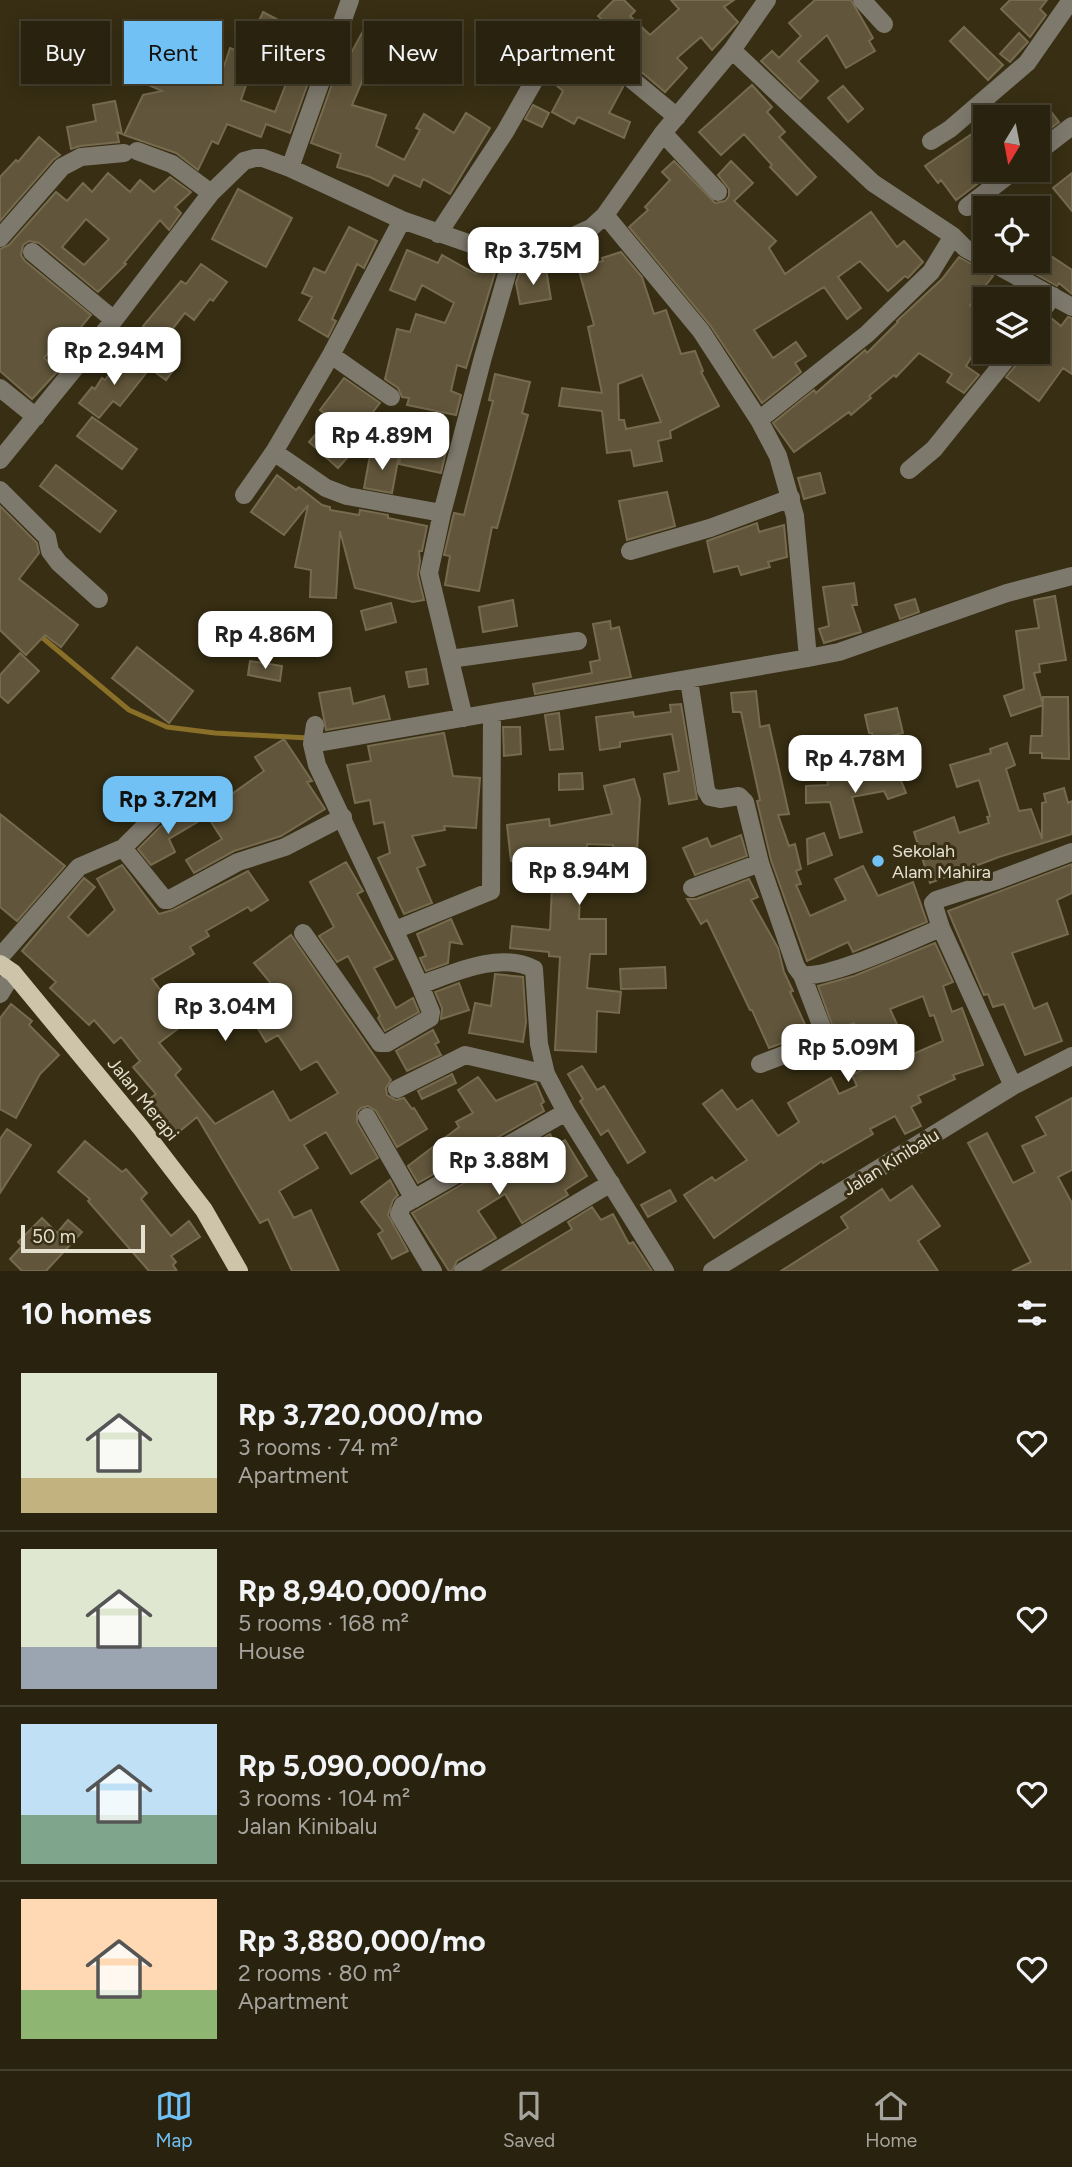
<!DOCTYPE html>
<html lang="en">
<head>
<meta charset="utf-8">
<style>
	:root { --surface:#29220e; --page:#312a17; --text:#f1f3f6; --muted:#a5a49e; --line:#453f2e; --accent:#72c1f5 }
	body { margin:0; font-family:Figtree,sans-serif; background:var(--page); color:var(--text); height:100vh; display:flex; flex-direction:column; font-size:26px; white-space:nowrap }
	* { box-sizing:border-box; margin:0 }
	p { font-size:23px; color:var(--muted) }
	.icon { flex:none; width:38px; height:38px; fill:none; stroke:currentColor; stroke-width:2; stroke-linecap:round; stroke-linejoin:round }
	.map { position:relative; height:1271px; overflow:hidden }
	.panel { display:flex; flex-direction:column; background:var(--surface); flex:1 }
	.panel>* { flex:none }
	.guide { position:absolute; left:21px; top:21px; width:700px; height:63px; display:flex; gap:14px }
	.needle { width:46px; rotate:190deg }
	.buttons { position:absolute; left:973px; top:105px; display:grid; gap:14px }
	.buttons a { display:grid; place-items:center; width:77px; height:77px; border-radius:0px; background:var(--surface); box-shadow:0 4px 18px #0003,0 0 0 2px var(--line); font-size:35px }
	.scale { position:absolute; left:21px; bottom:18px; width:124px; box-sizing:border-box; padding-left:7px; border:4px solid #e6e0d1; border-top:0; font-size:19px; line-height:24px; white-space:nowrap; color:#e6e0d1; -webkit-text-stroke:5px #372e13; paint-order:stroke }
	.price { position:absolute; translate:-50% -60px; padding:0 16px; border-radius:14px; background:#fff; color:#222; font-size:23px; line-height:46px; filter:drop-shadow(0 2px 4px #0008) }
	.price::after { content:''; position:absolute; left:50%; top:42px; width:21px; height:16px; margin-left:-10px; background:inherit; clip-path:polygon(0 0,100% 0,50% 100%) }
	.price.on { background:var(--accent); color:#111 }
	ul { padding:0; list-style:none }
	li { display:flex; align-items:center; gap:21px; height:175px; padding:0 21px }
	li+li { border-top:2px solid var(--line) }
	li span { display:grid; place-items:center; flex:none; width:196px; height:140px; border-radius:0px; color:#555 }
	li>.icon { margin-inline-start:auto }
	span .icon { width:84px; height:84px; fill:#fffc; stroke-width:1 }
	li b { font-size:30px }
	h2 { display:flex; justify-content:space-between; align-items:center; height:84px; padding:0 21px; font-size:30px }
	.chip { padding:0 24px; border-radius:0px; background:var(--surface); box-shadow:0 4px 18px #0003,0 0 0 2px var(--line); font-size:24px; line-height:63px }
	.chip.on { background:var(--accent); color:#111 }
	.tab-bar { display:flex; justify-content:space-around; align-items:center; height:98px; border-top:2px solid var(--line); background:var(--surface); font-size:19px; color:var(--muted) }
	.tab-bar a { display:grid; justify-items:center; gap:4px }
	.tab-bar .on { color:var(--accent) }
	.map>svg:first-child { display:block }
</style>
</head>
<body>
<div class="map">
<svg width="1072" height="1271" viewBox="0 0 1072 1271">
	<rect width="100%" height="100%" fill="#372e13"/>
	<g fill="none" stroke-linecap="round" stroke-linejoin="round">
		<path stroke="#896f27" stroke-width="5" d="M38,634L129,710L167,727L215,733L308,738"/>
	</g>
	<path fill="#61563b" stroke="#766b4f" stroke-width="2" fill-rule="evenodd" d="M614,0H624L635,11L630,16L650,35L679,9L671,0H734L724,7L738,22L712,50L701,37L677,58L687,68L665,92L617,51L625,41L598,16Z
		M815,0H851L873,38L869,41L875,51L846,68L827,35L798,61L818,81L800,99L761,61L772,51L779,58L801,36L789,23Z
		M1010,0H1047L1040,9L1046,15L1030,37L1001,9Z
		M263,12L320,42L306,69L312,72L290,133L266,124L261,137L227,124L218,144L212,141L198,170L176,153L124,135L143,95L162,91L127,75L142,43L160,51L186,27L224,66L230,48L244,53ZM261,41L296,58L275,112L241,100Z
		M964,27L1003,65L988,80L950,41Z
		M363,31L394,47L384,66L371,60L352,105L386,115L376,146L404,160L420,130L416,128L424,114L454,133L466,113L490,128L450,194L423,179L420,187L394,175L388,186L370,177L337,167L341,154L311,143L336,73L346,52L350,55Z
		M1019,33L1028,42L1010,62L1000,54Z
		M574,37L578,45L623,87L609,113L630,122L624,138L578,117L574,124L552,112L563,91L541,72L556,51L563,56Z
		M752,85L772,107L767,112L785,132L779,137L816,177L797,195L770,167L772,165L744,134L721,155L699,132Z
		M843,86L863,109L848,122L828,98Z
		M115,101L122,134L117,132L119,142L80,146L71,149L67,127L96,121L93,105Z
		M533,105L549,113L542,127L525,119Z
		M1049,109L1059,122L1038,138V117Z
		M985,125V178L956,200L941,180L938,183L925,166Z
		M39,137L60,155L53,160L0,221V177L16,160L18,162Z
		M674,161L715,203L725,201L729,196V189L718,175L731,161L753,183L734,201L776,241L769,248L785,274L871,212L897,247L904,241L923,262L908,278L905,276L888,291L860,261L838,277L861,308L847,319L824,287L754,330L773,358L796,342L806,356L795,363L801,372L762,403L710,325L629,227L648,210L645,207L670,180L662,172Z
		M108,173L130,192L140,180L154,192L170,177L191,192L175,207L181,213L169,230L160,220L124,263L126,264L98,292L39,243L29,241L23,245L21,255L25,261L91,315L81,327L88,334L79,345L65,333L44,358L58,371L32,399L0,371V249L9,245L56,192L67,201L83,183L92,192ZM86,219L109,239L84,265L62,247Z
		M1072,173V211L1053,188Z
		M238,189L292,218L266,267L212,239Z
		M349,227L377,241L364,268L357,264L332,319L336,321L328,337L299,320L312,297L302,293L314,268L325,273Z
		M407,250L438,263L442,255L476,274L478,263L497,266L466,368L457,365L451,391L461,395L456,415L407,405L409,398L402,397L398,388L385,379L397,329L410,332L416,314L445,323L454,303L422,285L415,300L390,290Z
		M1042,250L1072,270V294L1059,283L1057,286L1012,261H1038Z
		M621,252L642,277L654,314L666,310L681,354L695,351L703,371L701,372L719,406L670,431L671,438L658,441L662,461L634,466L631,450L607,453L602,411L559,406L562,388L602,393L588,327L594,325L578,267L603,261L602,258ZM642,375L661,422L626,429L624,420H619L618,384Z
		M959,257L993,276L970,305L985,318V336L966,366L979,375L964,393L947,382L952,374L919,353L896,377L894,375L869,396L871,398L851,415L849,412L794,452L773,423L814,390L816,393L865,350L867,353L898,322L897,321L942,279Z
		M201,264L227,282L213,301L210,299L194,320L185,313L163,341L143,326L181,281L186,284Z
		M546,269L551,299L520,304L516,283L519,274Z
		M1068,317L1072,318V374L1063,368L1039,401L1006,377L1021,359L1023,352H1027L1038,360V335L1051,318L1061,326Z
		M157,349L178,364L166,380L145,365Z
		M125,354L147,372L120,406L113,401L99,418L79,403L92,387L95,389L102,378L105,380Z
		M495,374L530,382L522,413L528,415L497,528L492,527L479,591L445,585L450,556L444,555L454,513L464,515L493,401L489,400Z
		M344,378L380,403L347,445L357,447L338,468L309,442L330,418L320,410Z
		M92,417L137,449L122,469L77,436Z
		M405,438L447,447L441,473L399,464Z
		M371,450L399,455L392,493L364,488Z
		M56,465L116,511L100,532L40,486Z
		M820,473L825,493L804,499L798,478Z
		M277,475L296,490L299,487L322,505L330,507V510L359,515L360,510L388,515V518L427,526L422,551H419L420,561L418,575L424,600L413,602L355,588L340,531L336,598L310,597L311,570L295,567L308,505L284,535L251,512Z
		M667,492L675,526L627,540L619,501Z
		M0,506L37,543L39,553L19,579L78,625L61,647L45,635L26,655L0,630Z
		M757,523L759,532L784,525L787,557L768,562L770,567L741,575L738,566L714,572L707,541Z
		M854,583L857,605H852L861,632L824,643L819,629L829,626L823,587Z
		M1055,596L1066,660L1039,664L1040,672L1034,673L1043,705L1011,716L1004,696L1024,689L1016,631L1039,628L1034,600Z
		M915,599L919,612L900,619L895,605Z
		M513,600L517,626L483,632L479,607Z
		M391,603L396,622L366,630L361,611Z
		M610,621L611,629L619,627L631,677L535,694L533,684L592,673L590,662L600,660L593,624Z
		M137,647L193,691L169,723L112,678Z
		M20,653L39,671L8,703L0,696V675Z
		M250,661L282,666L280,681L248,675Z
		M426,669L428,684L409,687L406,672Z
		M350,688L353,704L384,696L390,719L326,730L319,693Z
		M756,691L760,727L769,725L789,814L778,815L789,846L795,844L801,869L796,871L801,884L796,885L810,916L846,900L835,879L863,866L878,896L913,882L927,922L853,952L848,942L807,961L771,860L757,801L760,800L741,712H733L731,693Z
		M1043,697H1068L1069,759L1042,758V753H1030L1031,736H1042Z
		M681,704L697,799L669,804L664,774L679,771L672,734L620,742V747L600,750L596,717L633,712L634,717L671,712L670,705Z
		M897,708L903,733L873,740L872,733H869L865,715Z
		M559,713L563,749L550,750L545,715Z
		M503,727H520L521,754L504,756Z
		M444,733L453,776L480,778L476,828L444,826L445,830L412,836L425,865L417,868L432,903L404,914L378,858L390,853L384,822L374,824L370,800L355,803L347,765L371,761L368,746Z
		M284,739L312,781L307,782L325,809L281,836L234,851L194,873L186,860L222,839L208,817L233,802L229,796L264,771L255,757Z
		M1007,743L1015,765L1006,769L1019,811L1031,809L1042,839V803L1046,802L1044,794L1064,788L1068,803L1072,801V834L999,857L930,883L914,832L954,817L959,833L989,823L987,817L990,816L979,780L957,787L950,765L991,753L990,749Z
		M894,763L906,793L888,799L884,791L852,797L862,832L840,838L830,802L806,803V786L828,785L827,780L862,773V776Z
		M582,773L583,789L559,790V774Z
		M634,779L640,799L637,851H641L642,880L614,881L613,845L587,844V865H581L579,919H606V954H590L587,988L621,992L619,1013L597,1011L596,1052L555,1050L560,957L549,956V952L510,948L512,926L550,930L552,886L562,887V855L511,861L507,825L549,819L550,826L612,814L604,786Z
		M192,805L201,820L169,839L175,852L151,865L138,849L160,827L167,823V820Z
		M0,814L65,866L17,921L0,907Z
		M824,833L832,855L808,864L807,839Z
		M741,835L747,856L695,875L683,848L707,838L711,847Z
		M346,862L363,891L357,894L393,959L374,968L396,1008L413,998L419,1012L385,1031L378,1018L380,1016L348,956L337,962L319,936L334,927L310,882Z
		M1072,864V893L1057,900L1068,934L1012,953L1034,1009L1047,1003L1062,1041L1025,1055L1004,1004L993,1007L988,994L984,995L948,911Z
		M122,865L159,914L173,910L248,871L268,900L251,911L248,907L206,931L209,936L190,947L194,954L152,979L168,1000L165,1002L183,1025L159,1043L181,1069L175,1075L215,1124L273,1091L290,1121L338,1093L317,1061L301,1070L278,1035L266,1042L254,1022L287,1003L254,963L291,935L391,1080L386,1088L387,1095L396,1100L404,1098L412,1109L414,1108L427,1129L397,1147L376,1111L368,1106L361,1108L357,1112V1122L378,1158L351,1174L326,1132L304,1145L318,1168L279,1191L294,1218L311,1210L339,1271H292L268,1219L260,1223L197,1117L175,1135L147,1101L156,1094L133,1067L140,1061L121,1037L114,1043L94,1020L89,1025L50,988L56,982L22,951L84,878L95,887L68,917L88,936L115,910L97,879Z
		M749,879L758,897L751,900L778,948L784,972L793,991L790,992L809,1033L769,1048L752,1010H750L707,920L701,924L687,899H696Z
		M451,919L462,944L450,942L448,963L426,971L420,958L426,956L417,934Z
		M935,943L953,982L943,986L952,1012L962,1008L983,1065L953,1075L955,1079L918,1096L921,1102L911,1107L921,1126L905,1134L895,1116L870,1129L873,1134L823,1163L822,1161L714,1238L684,1195L712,1177L715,1181L747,1160L703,1104L722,1090L737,1110L752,1100L778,1136L799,1122L788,1103L831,1078L839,1094L857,1086L852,1075L873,1064L854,1023L834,1030L818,986L854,976ZM923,996L930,1016L934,1015L943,1041L911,1055L890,1009Z
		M665,967L666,988L621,989L620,969Z
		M495,974L523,977L526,1022L523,1042L469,1033L475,1003L491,1006Z
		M459,983L469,1010L441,1019L442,1008L435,992Z
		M11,1004L32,1021L29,1025L59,1055L40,1074L16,1118L0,1109V1018Z
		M433,1030L439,1042L435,1044L441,1055L407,1071L396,1051Z
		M582,1066L597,1090L604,1086L645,1152L628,1163L608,1130L601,1135L580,1101L583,1099L568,1074Z
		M452,1074L456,1083L422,1099L418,1091Z
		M478,1077L496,1101L536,1083L544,1102L541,1104L544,1111L418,1183L408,1166L459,1127L456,1122L473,1113L458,1090Z
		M1072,1098V1170L1058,1177L1072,1203V1271H1012L1031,1262L968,1143L987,1133L1013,1183L1035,1172L1022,1146L1046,1135L1036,1117Z
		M7,1129L31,1145L0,1193V1139Z
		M550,1134L556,1145L565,1140L587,1176L565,1190L568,1195L522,1223L505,1194L478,1211L496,1238L457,1261L452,1271H449L412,1213Z
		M85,1141L122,1172L126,1169L147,1193L141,1199L171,1236L189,1221L200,1237L171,1256L176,1262L173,1265L177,1271H149L88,1201L90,1199L58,1172Z
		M390,1180L398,1195L393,1200L388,1215L408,1251L392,1259L378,1234L383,1231L361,1202Z
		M912,1186L940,1226L918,1241L938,1271H781L848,1228L841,1217L882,1189L890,1201Z
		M670,1190L676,1201L648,1217L641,1205Z
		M592,1207L601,1220L613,1214L629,1244L633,1242L652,1271H502L572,1229L568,1222Z
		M42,1218L57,1233L68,1220L82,1232L46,1271H22L10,1259L22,1246L18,1242Z"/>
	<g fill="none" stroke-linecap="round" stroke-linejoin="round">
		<path stroke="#7e796d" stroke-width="18" d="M862,0L884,24
			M586,37L619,69L677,117
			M732,50L873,183L953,236L965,248L985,259
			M663,133L718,192
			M931,141L950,129L1027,63L1071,0
			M137,151L172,164L211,193
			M1038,152L1072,126
			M290,168L350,0
			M967,207L1015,170
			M402,220L331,355L274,452L326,488L347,496L442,513
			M438,234L505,132L534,81
			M0,238L62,167L81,157L124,153
			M32,252L114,320
			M989,261L1072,307
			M1038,316L1053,296
			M331,355L391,397
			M0,388L36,417
			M759,420L867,334L931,272L953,236
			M0,460L114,320L211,193L244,161L255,158H263L290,168L402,220L468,243L514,250L569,238L591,228L605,215L663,133L732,50L767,0
			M909,470L934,449L1012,352
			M0,490L47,537L50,551L59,563L99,599
			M244,495L274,452
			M630,551L710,528L791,498
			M808,658L839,652L1007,593L1072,576
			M450,659L578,641
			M689,680L706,790L710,797L720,799L739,796L745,802L760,863L796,967L802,975C830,979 911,940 941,928
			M464,718L429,573L442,513L483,357L514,250
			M315,725L312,744L317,765L420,985C454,973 499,951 534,969L539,1044L546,1074L566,1112L665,1271
			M312,744L808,658L795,516L778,456L759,420L701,331L605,215
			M123,848L162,809
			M692,888L760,863
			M395,930L491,891L492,714
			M303,933L380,1043H387L430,1018L431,1012L420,985
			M0,957L79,867L123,848L165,900H168L238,862L285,847L343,817
			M0,994L13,973
			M760,1064L815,1043L822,1038L823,1030L802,975
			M1013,1086L941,928L933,903L936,900L995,881L1072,852
			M397,1089L465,1055L546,1074
			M367,1117L414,1199
			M433,1271L399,1214L403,1205L566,1112
			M463,1271L611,1183
			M712,1271L1013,1086L1072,1056"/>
		<path stroke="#cec4aa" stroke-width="18" d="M0,964L13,973L141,1128L204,1210L239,1271"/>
	</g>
	<circle fill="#72c1f5" stroke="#372e13" stroke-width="2.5" cx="878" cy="861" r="7"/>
	<g text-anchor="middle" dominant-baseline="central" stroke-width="6" stroke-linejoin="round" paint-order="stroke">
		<g font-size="18" fill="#e6e0d1" stroke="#372e13" text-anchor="start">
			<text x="892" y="851">Sekolah<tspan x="892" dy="21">Alam Mahira</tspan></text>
		</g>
		<g font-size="18" fill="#e6e0d1" stroke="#372e13">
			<text transform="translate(143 1099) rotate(51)">Jalan Merapi</text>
			<text transform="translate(891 1162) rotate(-32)">Jalan Kinibalu</text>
		</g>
	</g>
</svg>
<div class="buttons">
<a><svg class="needle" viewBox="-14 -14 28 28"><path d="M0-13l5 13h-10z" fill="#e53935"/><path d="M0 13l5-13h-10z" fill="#a5a49e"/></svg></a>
<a><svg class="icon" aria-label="locate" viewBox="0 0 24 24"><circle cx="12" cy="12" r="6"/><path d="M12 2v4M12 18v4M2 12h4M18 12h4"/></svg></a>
<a><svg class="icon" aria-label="layers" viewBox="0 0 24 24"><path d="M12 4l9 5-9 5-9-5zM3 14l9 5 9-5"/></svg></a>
</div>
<div class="scale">50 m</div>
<b class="price" style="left:533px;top:287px">Rp 3.75M</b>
<b class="price" style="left:114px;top:387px">Rp 2.94M</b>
<b class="price" style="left:382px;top:472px">Rp 4.89M</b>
<b class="price" style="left:265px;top:671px">Rp 4.86M</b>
<b class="price" style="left:855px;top:795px">Rp 4.78M</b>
<b class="price on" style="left:168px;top:836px">Rp 3.72M</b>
<b class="price" style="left:579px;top:907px">Rp 8.94M</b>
<b class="price" style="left:225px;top:1043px">Rp 3.04M</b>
<b class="price" style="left:848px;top:1084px">Rp 5.09M</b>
<b class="price" style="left:499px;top:1197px">Rp 3.88M</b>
<div class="guide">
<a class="chip">Buy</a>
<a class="chip on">Rent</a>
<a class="chip">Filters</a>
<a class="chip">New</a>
<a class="chip">Apartment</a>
</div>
</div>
<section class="panel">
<h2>10 homes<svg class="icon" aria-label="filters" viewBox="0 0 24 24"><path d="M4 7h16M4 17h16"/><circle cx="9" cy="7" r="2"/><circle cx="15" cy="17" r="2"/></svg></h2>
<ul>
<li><span style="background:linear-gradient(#dfe7d0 75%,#c2b280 0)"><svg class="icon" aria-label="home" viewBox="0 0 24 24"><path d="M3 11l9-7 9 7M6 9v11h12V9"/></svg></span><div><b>Rp 3,720,000/mo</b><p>3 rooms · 74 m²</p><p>Apartment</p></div><svg class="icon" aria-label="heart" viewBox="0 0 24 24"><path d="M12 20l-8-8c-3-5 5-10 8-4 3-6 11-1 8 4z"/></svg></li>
<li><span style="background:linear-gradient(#dfe7d0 70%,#9aa5b1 0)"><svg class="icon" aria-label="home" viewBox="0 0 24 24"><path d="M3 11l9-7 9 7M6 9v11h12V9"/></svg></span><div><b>Rp 8,940,000/mo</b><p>5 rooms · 168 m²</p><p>House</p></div><svg class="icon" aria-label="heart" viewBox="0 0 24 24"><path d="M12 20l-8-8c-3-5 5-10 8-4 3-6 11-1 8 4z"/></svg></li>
<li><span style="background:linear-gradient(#bfe0f5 65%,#7fa58c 0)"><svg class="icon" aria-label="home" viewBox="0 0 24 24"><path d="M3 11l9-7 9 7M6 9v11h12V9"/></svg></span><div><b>Rp 5,090,000/mo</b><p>3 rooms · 104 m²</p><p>Jalan Kinibalu</p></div><svg class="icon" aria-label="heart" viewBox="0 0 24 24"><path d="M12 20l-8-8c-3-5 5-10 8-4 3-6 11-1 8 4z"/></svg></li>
<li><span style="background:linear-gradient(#ffd9b3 65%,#8fb573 0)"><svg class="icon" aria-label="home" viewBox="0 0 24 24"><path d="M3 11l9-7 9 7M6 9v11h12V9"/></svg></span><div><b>Rp 3,880,000/mo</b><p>2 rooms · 80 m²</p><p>Apartment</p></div><svg class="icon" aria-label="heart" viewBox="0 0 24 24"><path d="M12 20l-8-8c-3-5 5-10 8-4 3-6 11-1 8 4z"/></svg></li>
</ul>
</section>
<nav class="tab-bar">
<a class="on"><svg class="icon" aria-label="map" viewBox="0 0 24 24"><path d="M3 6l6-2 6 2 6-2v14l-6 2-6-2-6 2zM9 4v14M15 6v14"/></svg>Map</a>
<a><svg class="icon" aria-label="saved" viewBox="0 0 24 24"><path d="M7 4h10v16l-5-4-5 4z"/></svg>Saved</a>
<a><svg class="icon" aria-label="home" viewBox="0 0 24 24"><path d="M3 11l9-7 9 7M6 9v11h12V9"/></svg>Home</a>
</nav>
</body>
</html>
